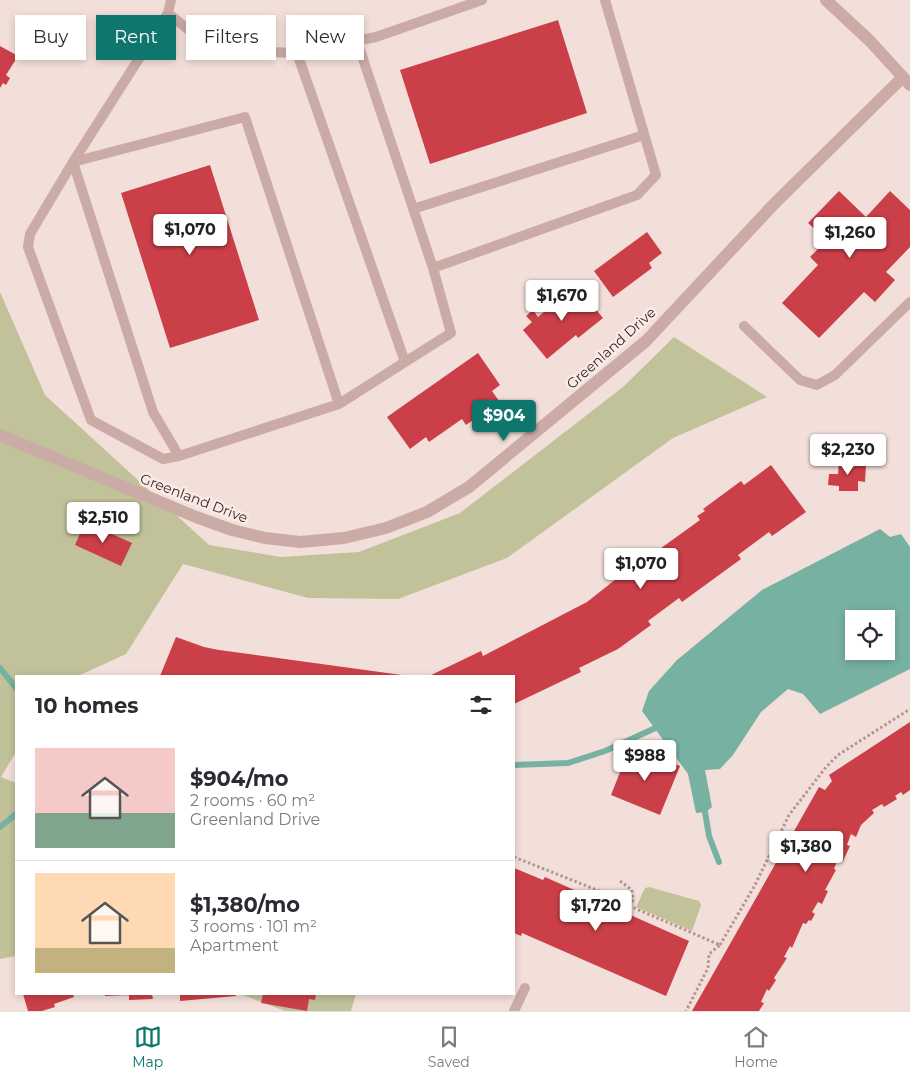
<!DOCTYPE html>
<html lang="en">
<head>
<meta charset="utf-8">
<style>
	:root { --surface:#fff; --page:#f2f2f3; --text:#2b2b33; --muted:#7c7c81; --line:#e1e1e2; --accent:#0f766e }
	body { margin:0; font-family:Montserrat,sans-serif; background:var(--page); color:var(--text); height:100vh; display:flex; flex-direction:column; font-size:19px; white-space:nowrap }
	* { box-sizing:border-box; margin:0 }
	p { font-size:16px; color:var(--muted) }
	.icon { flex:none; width:28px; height:28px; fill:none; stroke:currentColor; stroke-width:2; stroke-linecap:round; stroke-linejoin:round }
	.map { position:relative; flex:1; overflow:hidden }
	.details { position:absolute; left:15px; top:675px; width:500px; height:320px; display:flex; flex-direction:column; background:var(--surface); border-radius:0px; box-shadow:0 2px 8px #0003 }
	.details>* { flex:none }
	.hud { position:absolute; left:15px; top:15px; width:500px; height:45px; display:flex; gap:10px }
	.controls { position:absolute; left:845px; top:610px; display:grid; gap:10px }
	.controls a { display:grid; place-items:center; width:50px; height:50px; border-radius:0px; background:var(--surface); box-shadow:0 2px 8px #0003; font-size:25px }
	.price { position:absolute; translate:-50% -42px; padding:0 11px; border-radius:5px; background:#fff; color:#222; font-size:16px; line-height:32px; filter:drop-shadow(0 1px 2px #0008) }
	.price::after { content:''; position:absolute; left:50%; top:30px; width:15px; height:11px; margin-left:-8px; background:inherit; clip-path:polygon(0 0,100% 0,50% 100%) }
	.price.selected { background:var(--accent); color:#fff }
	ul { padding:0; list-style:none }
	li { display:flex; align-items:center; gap:15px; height:125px; padding:0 20px }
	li+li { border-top:1px solid var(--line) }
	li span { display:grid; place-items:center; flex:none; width:140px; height:100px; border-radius:0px; color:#555 }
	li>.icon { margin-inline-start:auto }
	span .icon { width:60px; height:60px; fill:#fffc; stroke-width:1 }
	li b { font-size:21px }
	h2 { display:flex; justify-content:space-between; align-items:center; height:60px; padding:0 20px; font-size:21px }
	.tag { padding:0 18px; border-radius:0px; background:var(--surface); box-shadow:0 2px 8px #0003; font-size:18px; line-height:45px }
	.tag.selected { background:var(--accent); color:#fff }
	.dock { display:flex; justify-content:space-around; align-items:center; height:70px; border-top:1px solid var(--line); background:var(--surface); font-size:14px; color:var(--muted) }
	.dock a { display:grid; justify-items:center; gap:2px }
	.dock .selected { color:var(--accent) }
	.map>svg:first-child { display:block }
</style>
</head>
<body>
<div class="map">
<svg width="910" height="1011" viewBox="0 0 910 1011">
	<rect width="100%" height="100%" fill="#f3dfda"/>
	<path fill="#c1c299" d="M0,292L45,395L209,545L281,557L359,552L460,513L623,387L674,337L767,397L673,438L507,558L398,599L308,598L183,564L126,654L78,676H16V752L1,777L16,783V956L0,959Z
		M649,887L699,901L701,905L692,931L636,907L645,888Z
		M240,994H356L351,1011H285Z"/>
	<path fill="#77b1a2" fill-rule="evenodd" d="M880,529L890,537L901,534L910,547V669L820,714L803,694L788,689L761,712L733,755L720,769L705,770L712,807L706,812L696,813L688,774L642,711L649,691L677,660L762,590ZM854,619H886V651H854Z"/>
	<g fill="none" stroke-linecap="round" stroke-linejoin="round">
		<path stroke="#77b1a2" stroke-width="6" d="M0,668L16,688
			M514,765L568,763L605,751L662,725
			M704,806L709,836L719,862
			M0,827L16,814"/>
	</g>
	<path fill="#cb3f48" d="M558,20L587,113L430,164L400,70Z
		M0,46L18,56L6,75L10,78L6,85L3,83L0,88Z
		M210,165L259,320L170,348L121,193Z
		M839,191L866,217L890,191L910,210V247L886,272L895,280L875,302L864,292L819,338L782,303L818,265L810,257L827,240L808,223Z
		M647,232L662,253L649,263L652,268L613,297L594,271Z
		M576,285L603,318L578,338L576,335L547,359L523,330L532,322L526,316L533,310L538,317Z
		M478,353L500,385L492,391L499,401L466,425L462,419L429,442L426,437L410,449L387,417Z
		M839,461H857V465H866L865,482L858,481V491H839V486L828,485L829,474H838Z
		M771,465L806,512L772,536L769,532L738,555L741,559L682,602L679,598L648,621L651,625L618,649L579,668L581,672L514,704V676H429L481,651L483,656L587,602L649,553L650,556L700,520L697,516L705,511L703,509L741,481L744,485Z
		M85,522L132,543L121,566L75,545Z
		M176,637L204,647L219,650L409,676H160Z
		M910,722V790L903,795L901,792L895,796L897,799L884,807L882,804L872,810L874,813L861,825L856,837L851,834L847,845L850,846L843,861L838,858L834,869L836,870L825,890L828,891L822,904L818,902L812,912L815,914L811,921L809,920L806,924L803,923L792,948L790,946L784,957L787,958L774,978L776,980L769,991L767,989L761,1002L764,1003L759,1011H692L819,787L825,790L832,781L829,775Z
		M630,747L645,753L641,764L660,770L663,759L680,766L660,815L611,795Z
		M514,868L543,880L545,877L689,941L666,996L522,933L521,936L514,933Z
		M23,994H73L74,997L54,1004L55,1007L42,1011H28Z
		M105,994H129V995L105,996Z
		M129,994H152L153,999L129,1000Z
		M180,994H236V996L180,1001Z
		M263,994H316L315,1000L309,999L307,1011L261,1003Z"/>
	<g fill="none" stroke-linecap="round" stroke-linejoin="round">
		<path stroke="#b7948f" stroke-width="3" stroke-dasharray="2.5 2.5" stroke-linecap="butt" d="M514,857L622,900L632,907L720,945L709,954L708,968L686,1011
			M620,881L632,890L633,900L630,906
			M720,945L755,885L789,815L826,767L838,755L910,709"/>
		<path stroke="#cbaba5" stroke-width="10" d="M168,13L213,50L297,53L405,362L339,404L179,456L153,412L73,162L168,13L171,0
			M357,41L433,268
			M297,53L376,37L482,0
			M413,209L644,135
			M744,326L800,380L817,385L835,375L910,302
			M405,362L451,333L433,268L637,195L656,175L605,0
			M179,456L163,459L91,420L28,247L30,234L73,162L245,117L339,404
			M514,1011L525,988"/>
		<path stroke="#cbaba5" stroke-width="12" d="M826,0L870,41L910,85
			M0,435L196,517L232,530L265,538L300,542L344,538L386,528L427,512L469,487L646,341L774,204L903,77"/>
	</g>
	<g text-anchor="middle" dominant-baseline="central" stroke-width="5" stroke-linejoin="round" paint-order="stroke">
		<g font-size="14" fill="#362727" stroke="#faebe6">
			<text transform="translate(611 348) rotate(-42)">Greenland Drive</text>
			<text transform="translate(194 498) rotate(21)">Greenland Drive</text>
		</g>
	</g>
</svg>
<div class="controls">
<a><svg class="icon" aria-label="locate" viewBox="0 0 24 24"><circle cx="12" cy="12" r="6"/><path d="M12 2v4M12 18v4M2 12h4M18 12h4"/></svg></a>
</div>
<b class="price" style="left:190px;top:256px">$1,070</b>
<b class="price" style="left:850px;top:259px">$1,260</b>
<b class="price" style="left:562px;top:322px">$1,670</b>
<b class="price selected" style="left:504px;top:442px">$904</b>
<b class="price" style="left:848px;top:476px">$2,230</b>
<b class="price" style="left:103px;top:544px">$2,510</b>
<b class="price" style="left:641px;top:590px">$1,070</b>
<b class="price" style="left:645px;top:782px">$988</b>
<b class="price" style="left:806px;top:873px">$1,380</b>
<b class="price" style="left:596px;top:932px">$1,720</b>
<div class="hud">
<a class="tag">Buy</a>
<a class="tag selected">Rent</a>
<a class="tag">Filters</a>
<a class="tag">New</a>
</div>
<section class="details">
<h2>10 homes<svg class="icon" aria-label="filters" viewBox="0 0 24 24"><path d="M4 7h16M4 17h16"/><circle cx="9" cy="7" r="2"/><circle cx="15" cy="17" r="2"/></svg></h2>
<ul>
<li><span style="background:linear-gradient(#f6c9c9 65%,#7fa58c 0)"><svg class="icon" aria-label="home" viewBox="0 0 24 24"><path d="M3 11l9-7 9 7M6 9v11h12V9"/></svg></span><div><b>$904/mo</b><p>2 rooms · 60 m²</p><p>Greenland Drive</p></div></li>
<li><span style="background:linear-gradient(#ffd9b3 75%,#c2b280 0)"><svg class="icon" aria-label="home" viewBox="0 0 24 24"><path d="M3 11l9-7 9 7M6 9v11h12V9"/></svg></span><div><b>$1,380/mo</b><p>3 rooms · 101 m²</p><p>Apartment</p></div></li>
</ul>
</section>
</div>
<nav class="dock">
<a class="selected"><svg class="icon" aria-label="map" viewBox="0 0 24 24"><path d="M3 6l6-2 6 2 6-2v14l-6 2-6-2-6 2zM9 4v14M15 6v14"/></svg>Map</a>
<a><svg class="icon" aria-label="saved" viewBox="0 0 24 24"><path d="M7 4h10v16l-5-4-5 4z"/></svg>Saved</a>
<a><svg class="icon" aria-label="home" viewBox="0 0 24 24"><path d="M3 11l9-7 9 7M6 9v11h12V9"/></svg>Home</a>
</nav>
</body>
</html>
